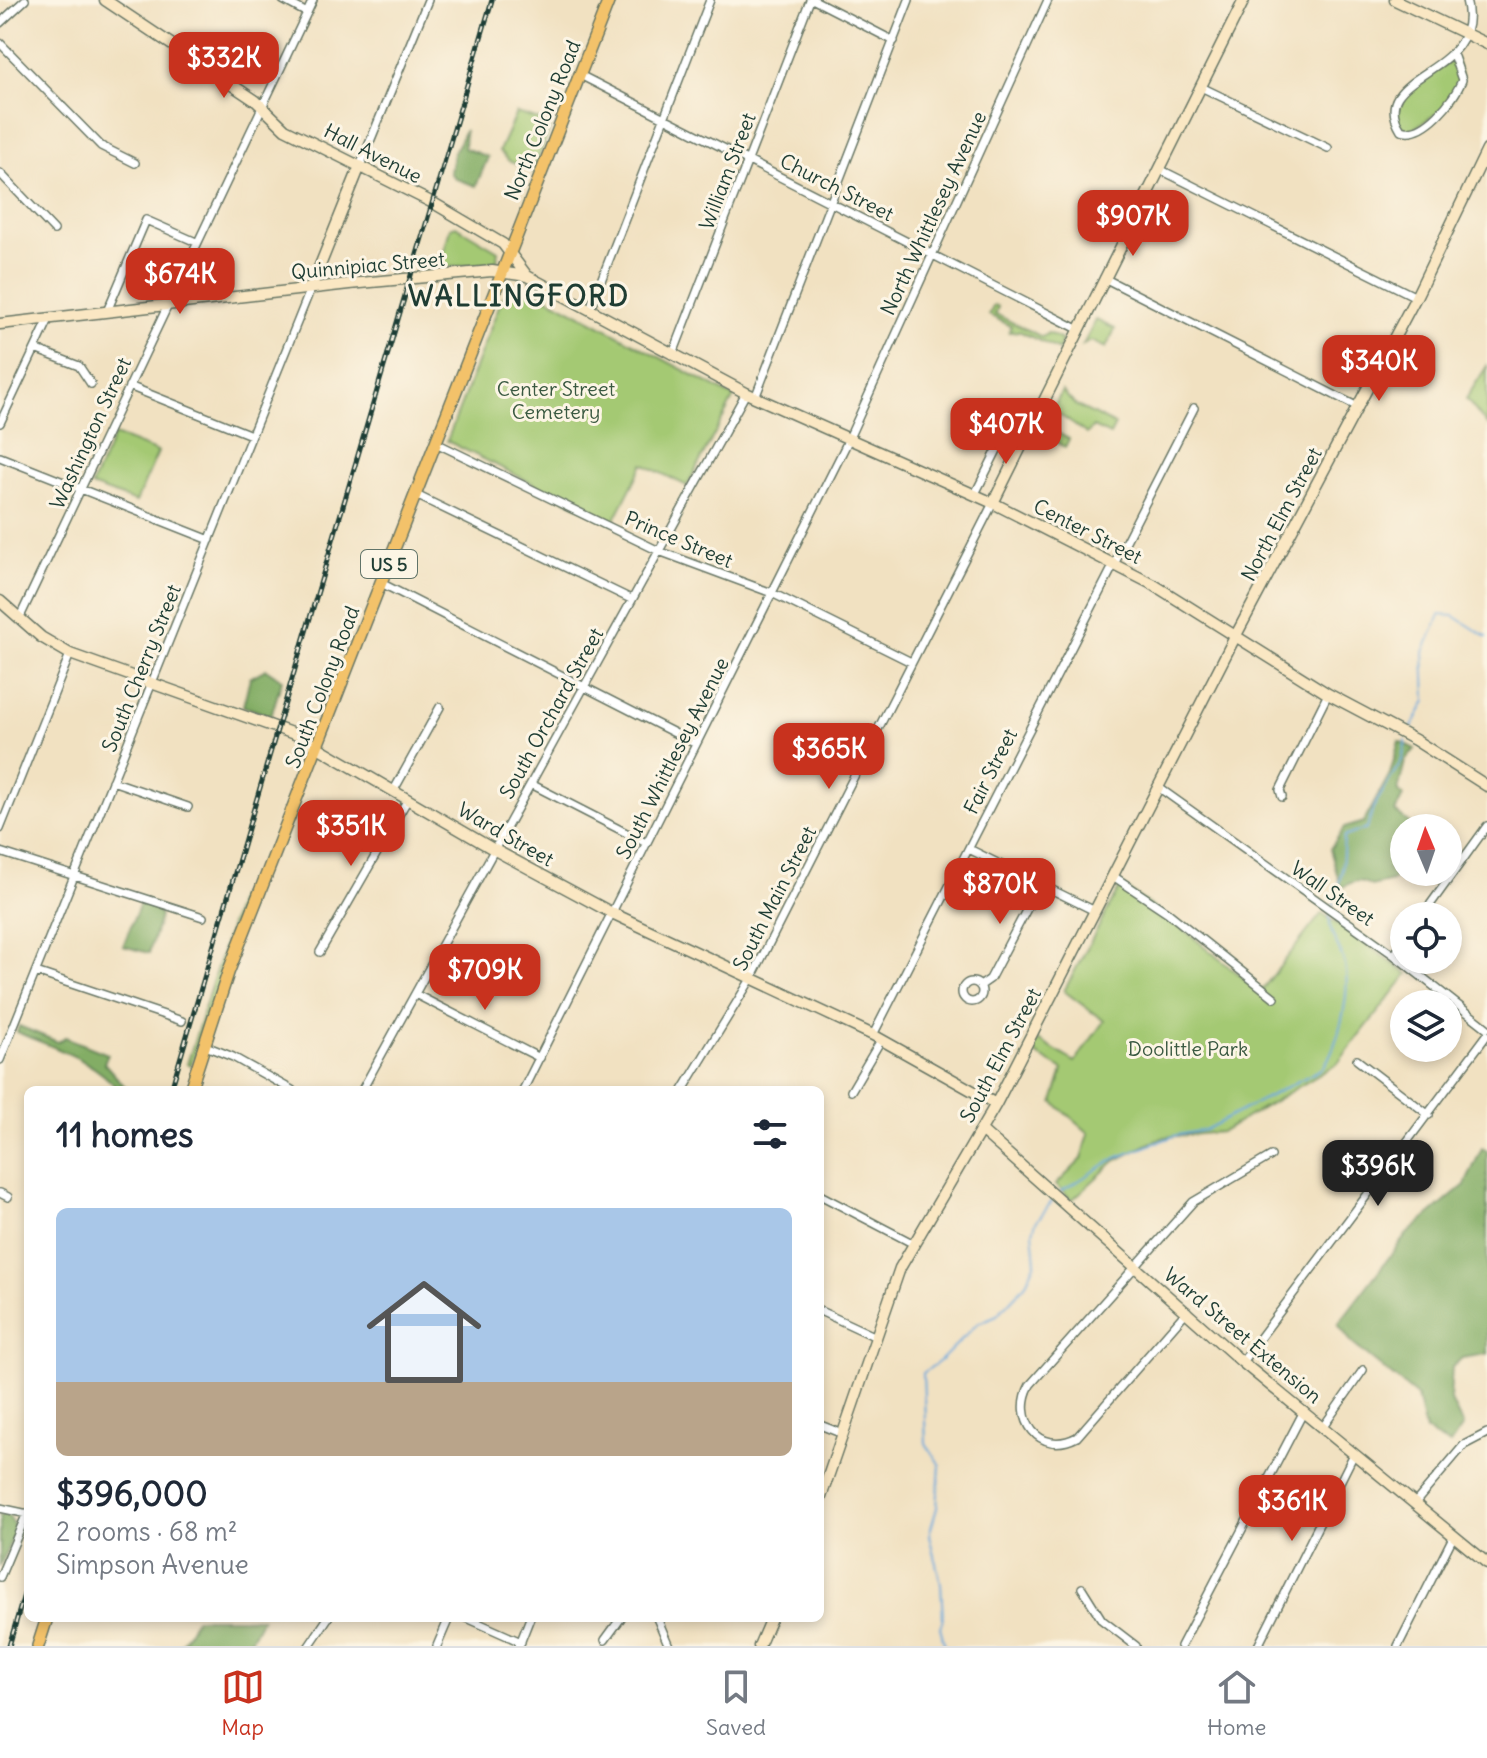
<!DOCTYPE html>
<html lang="en">
<head>
<meta charset="utf-8">
<style>
	:root { --surface:#fff; --page:#f2f2f3; --text:#1f2937; --muted:#747a83; --line:#e0e1e3; --accent:#c8321e }
	body { margin:0; font-family:Delius,sans-serif; background:var(--page); color:var(--text); height:100vh; display:flex; flex-direction:column; font-size:30px; white-space:nowrap }
	* { box-sizing:border-box; margin:0 }
	p { font-size:26px; color:var(--muted) }
	.icon { flex:none; width:44px; height:44px; fill:none; stroke:currentColor; stroke-width:2; stroke-linecap:round; stroke-linejoin:round }
	.map { position:relative; flex:1; overflow:hidden }
	.side { position:absolute; left:24px; top:1086px; width:800px; height:536px; display:flex; flex-direction:column; background:var(--surface); border-radius:12px; box-shadow:0 4px 12px #0003 }
	.side>* { flex:none }
	.needle { width:52px; rotate:358deg }
	.buttons { position:absolute; left:1390px; top:814px; display:grid; gap:16px }
	.buttons a { display:grid; place-items:center; width:72px; height:72px; border-radius:50%; background:var(--surface); box-shadow:0 4px 12px #0003; font-size:40px }
	.price { position:absolute; translate:-50% -68px; padding:0 18px; border-radius:16px; background:var(--accent); color:#fff; font-size:26px; line-height:52px; filter:drop-shadow(0 2px 4px #0008) }
	.price::after { content:''; position:absolute; left:50%; top:48px; width:24px; height:18px; margin-left:-12px; background:inherit; clip-path:polygon(0 0,100% 0,50% 100%) }
	.price.current { background:#222; color:#fff }
	ul { padding:0; list-style:none }
	li { display:grid; align-content:center; gap:16px; height:424px; padding:0 32px }
	li+li { border-top:2px solid var(--line) }
	li span { display:grid; place-items:center; height:248px; border-radius:12px; color:#555 }
	li>.icon { margin-inline-start:auto }
	span .icon { width:144px; height:144px; fill:#fffc; stroke-width:1 }
	li b { font-size:34px }
	h2 { display:flex; justify-content:space-between; align-items:center; height:96px; padding:0 32px; font-size:34px }
	.tab-bar { display:flex; justify-content:space-around; align-items:center; height:112px; border-top:2px solid var(--line); background:var(--surface); font-size:22px; color:var(--muted) }
	.tab-bar a { display:grid; justify-items:center; gap:4px }
	.tab-bar .current { color:var(--accent) }
	.map>svg:first-child { display:block }
</style>
</head>
<body>
<div class="map">
<svg width="1487" height="1646" viewBox="0 0 1487 1646">
	<rect width="100%" height="100%" fill="#fcf5e5"/>
	<filter id="ink" filterUnits="userSpaceOnUse"><feTurbulence type="fractalNoise" baseFrequency=".0125" numOctaves="2"/><feDisplacementMap in="SourceGraphic" scale="16" xChannelSelector="R" yChannelSelector="G"/><feConvolveMatrix kernelMatrix="1 2 1 2 8 2 1 2 1" color-interpolation-filters="sRGB"/></filter>
	<filter id="wash" filterUnits="userSpaceOnUse"><feTurbulence type="fractalNoise" baseFrequency=".006" numOctaves="4" result="noise"/><feDisplacementMap in="SourceGraphic" scale="32" xChannelSelector="R" yChannelSelector="G"/><feGaussianBlur stdDeviation="1.8" result="paint"/><feColorMatrix in="noise" values="0 0 0 0 0 0 0 0 0 0 0 0 0 0 0 0 0 1.4 0 .05"/><feComposite in="paint" operator="in"/></filter>
	<g filter="url(#wash)">
		<rect width="100%" height="100%" fill="#f1e1c1"/>
		<path fill="#a4c973" stroke="#628354" stroke-width="2" d="M1456,59L1462,80L1449,105L1407,133L1396,120V103L1413,83Z
			M516,113L552,124L533,172L509,161L499,151Z
			M456,226L498,251L497,263L440,268L450,228Z
			M518,287L534,290L734,397L687,486L643,464L613,523L447,441L502,298Z
			M994,305L998,307L995,314L1042,337L1048,333L1062,340L1059,350L1019,331L1009,332L1011,326L989,315Z
			M1096,320L1115,329L1106,348L1091,341L1083,345Z
			M1487,366V425L1466,399Z
			M1062,391L1075,405L1115,425L1110,435L1093,427L1087,434L1054,411L1050,429L1069,439L1065,447L1041,434Z
			M114,435L158,452L136,502L91,486Z
			M1121,885L1182,928L1260,992L1322,913L1408,974L1337,1064L1222,1132L1165,1137L1150,1143L1115,1161L1072,1200L1056,1185L1082,1159L1089,1133L1053,1102L1063,1070L1032,1052L1038,1040L1075,1062L1104,1021L1064,991Z
			M239,896L250,900L191,1065L187,1064Z"/>
		<path fill="#83ad65" stroke="#51754c" stroke-width="2" d="M465,130L464,148L488,157L476,186L456,179L450,173L453,154Z
			M266,669L282,680L271,716L243,706L250,678Z
			M1399,741L1415,749L1405,761L1398,791L1403,796L1395,812L1416,828H1404V845L1388,869L1395,877L1392,881L1371,886C1359,878 1353,881 1341,888L1330,849L1344,828L1364,822L1390,774Z
			M140,903L156,908L160,916L149,953L123,946Z
			M19,1026L58,1042L65,1037L108,1054L104,1063L128,1090H118C95,1059 50,1047 17,1032Z
			M1482,1148L1487,1151V1354L1462,1358L1452,1367L1450,1399L1463,1426L1450,1445L1425,1431L1417,1396L1353,1344L1338,1324L1407,1234L1465,1185Z
			M0,1515H8L16,1529L0,1567Z
			M196,1618H262L247,1646H180Z"/>
		<g fill="none" stroke-linecap="round" stroke-linejoin="round">
			<path stroke="#69a7db" stroke-width="2" d="M1410,731L1426,701L1424,652L1440,615L1454,616L1487,637
				M1333,906L1342,870L1344,837L1367,828L1374,806L1402,760L1406,741
				M1060,1192L1116,1158L1177,1135L1205,1130L1323,1068C1339,1043 1349,1000 1346,971C1344,949 1325,935 1331,912
				M945,1646L940,1627L943,1619L941,1584L929,1535L937,1508L940,1465L926,1444L923,1373L940,1361L978,1323L997,1315L1025,1285L1036,1262L1033,1232L1036,1222L1053,1200"/>
		</g>
	</g>
	<g filter="url(#ink)">
		<g fill="none" stroke-linecap="round" stroke-linejoin="round">
			<defs>
				<path id="street" d="M283,0L307,13
					M814,0L894,41
					M0,23L25,0
					M0,43L101,146L135,163
					M1454,57L1462,80C1455,99 1424,138 1401,130C1364,72 1487,76 1466,0
					M580,75L1078,329
					M1201,87L1328,148
					M360,166L428,0
					M1159,169L1416,297
					M0,173L54,230
					M1104,278L1358,407
					M108,309L146,220L196,242
					M590,309L710,0
					M35,349L79,366L91,384
					M673,354L810,0
					M129,386L251,435
					M755,398L909,0
					M0,423L50,317
					M436,443L659,551L772,593L911,662
					M0,457L210,540
					M975,494L1009,426L1021,420L1032,424
					M416,495L631,599
					M381,583L696,744
					M19,619L313,0
					M112,781L188,807
					M531,784L646,843
					M1158,787L1394,955L1487,1028
					M394,790L440,707
					M1282,797L1280,790L1328,694
					M0,829L70,654
					M969,849L1095,911
					M0,852L203,917
					M1113,876L1167,912L1275,998
					M1422,916L1487,826
					M320,952L408,799
					M1394,955L1404,941
					M36,972L182,1021
					M962 992a10 10 0 1 1 20 0a10 10 0 1 1-20 0Z
					M980,986L990,979L1040,884
					M415,994L540,1058
					M873,1035L1194,408
					M203,1045L233,1057L292,1090
					M0,1060L311,288
					M1357,1060L1429,1115
					M362,1090L746,393
					M523,1090L845,447L1048,0
					M683,1090L751,979L993,503
					M851,1091L881,1040
					M0,1193L8,1197
					M820,1195L914,1244
					M820,1311L874,1336
					M1187,1311L1077,1437C1039,1457 1012,1418 1030,1385L1193,1202L1271,1156
					M1242,1362L1487,1035
					M820,1425L843,1434
					M1323,1427L1363,1370
					M1415,1503L1464,1445L1487,1433
					M0,1508L28,1514
					M0,1577L27,1513
					M1082,1588L1102,1620L1136,1646
					M467,1618L521,1642
					M657,1618L669,1646
					M605,1640L621,1618
					M309,1646L328,1618
					M437,1646L449,1618
					M519,1646L530,1618
					M1181,1646L1304,1411
					M1258,1646L1354,1454
					M1398,1646L1453,1537"/>
				<path id="secondary" d="M105,0L256,101L285,129L435,204L503,244L527,276
					M1395,0L1487,44
					M311,288L360,166
					M0,324L349,284L492,271L527,276L746,393L993,503L1154,585L1328,694L1415,740L1487,786
					M993,503L1244,0
					M0,601L41,637L70,654L297,735L493,849L612,913L873,1035L996,1104
					M981,1130L1242,1362L1487,1563
					M820,1500L900,1268L996,1104L1235,637L1416,297L1487,150
					M759,1646L771,1618"/>
				<path id="primary" d="M190,1090L228,973L609,0
					M38,1646L47,1618"/>
			</defs>
			<use href="#street" stroke="#687665" stroke-width="10"/>
			<use href="#secondary" stroke="#687665" stroke-width="13"/>
			<use href="#primary" stroke="#687665" stroke-width="14"/>
			<use href="#street" stroke="#fff" stroke-width="7"/>
			<use href="#secondary" stroke="#fae7c3" stroke-width="10"/>
			<use href="#primary" stroke="#f3c26a" stroke-width="11"/>
			<defs>
				<path id="rail" d="M171,1090L492,0
					M9,1646L28,1581"/>
			</defs>
			<use href="#rail" stroke="#1f3d34" stroke-width="5"/>
			<use href="#rail" stroke="#fcf5e5" stroke-width="2" stroke-dasharray="6" stroke-linecap="butt"/>
		</g>
	</g>
	<g text-anchor="middle" dominant-baseline="central" stroke-width="6" stroke-linejoin="round" paint-order="stroke">
		<rect fill="#fcf5e5" stroke="#617469" stroke-width="2" x="361" y="550" width="56" height="28" rx="6"/>
		<g font-size="18" font-weight="bold" fill="#1f3d34">
			<text x="389" y="564">US 5</text>
		</g>
		<g font-size="20" fill="#1f3d34" stroke="#fcf5e5">
			<text transform="translate(542 120) rotate(-68)">North Colony Road</text>
			<text transform="translate(373 153) rotate(27)">Hall Avenue</text>
			<text transform="translate(727 171) rotate(-69)">William Street</text>
			<text transform="translate(837 187) rotate(27)">Church Street</text>
			<text transform="translate(933 213) rotate(-65)">North Whittlesey Avenue</text>
			<text transform="translate(368 265) rotate(-5)">Quinnipiac Street</text>
			<text transform="translate(90 433) rotate(-65)">Washington Street</text>
			<text transform="translate(1281 514) rotate(-62)">North Elm Street</text>
			<text transform="translate(1088 531) rotate(27)">Center Street</text>
			<text transform="translate(679 539) rotate(23)">Prince Street</text>
			<text transform="translate(141 668) rotate(-68)">South Cherry Street</text>
			<text transform="translate(322 687) rotate(-69)">South Colony Road</text>
			<text transform="translate(551 713) rotate(-61)">South Orchard Street</text>
			<text transform="translate(672 758) rotate(-63)">South Whittlesey Avenue</text>
			<text transform="translate(990 771) rotate(-63)">Fair Street</text>
			<text transform="translate(506 834) rotate(30)">Ward Street</text>
			<text transform="translate(1333 893) rotate(35)">Wall Street</text>
			<text transform="translate(774 898) rotate(-63)">South Main Street</text>
			<text transform="translate(1000 1055) rotate(-62)">South Elm Street</text>
			<text transform="translate(1243 1335) rotate(40)">Ward Street Extension</text>
		</g>
		<g font-size="20" fill="#3a5941" stroke="#fcf5e5">
			<text x="556" y="388">Center Street<tspan x="556" dy="23">Cemetery</tspan></text>
			<text x="1188" y="1048">Doolittle Park</text>
		</g>
		<g font-size="28" font-weight="bold" letter-spacing="2" fill="#1f3d34" stroke="#fcf5e5">
			<text x="519" y="296">WALLINGFORD</text>
		</g>
	</g>
</svg>
<div class="buttons">
<a><svg class="needle" viewBox="-14 -14 28 28"><path d="M0-13l5 13h-10z" fill="#e53935"/><path d="M0 13l5-13h-10z" fill="#747a83"/></svg></a>
<a><svg class="icon" aria-label="locate" viewBox="0 0 24 24"><circle cx="12" cy="12" r="6"/><path d="M12 2v4M12 18v4M2 12h4M18 12h4"/></svg></a>
<a><svg class="icon" aria-label="layers" viewBox="0 0 24 24"><path d="M12 4l9 5-9 5-9-5zM3 14l9 5 9-5"/></svg></a>
</div>
<b class="price" style="left:224px;top:100px">$332K</b>
<b class="price" style="left:1133px;top:258px">$907K</b>
<b class="price" style="left:180px;top:316px">$674K</b>
<b class="price" style="left:1379px;top:403px">$340K</b>
<b class="price" style="left:1006px;top:466px">$407K</b>
<b class="price" style="left:829px;top:791px">$365K</b>
<b class="price" style="left:351px;top:868px">$351K</b>
<b class="price" style="left:1000px;top:926px">$870K</b>
<b class="price" style="left:485px;top:1012px">$709K</b>
<b class="price current" style="left:1378px;top:1208px">$396K</b>
<b class="price" style="left:1292px;top:1543px">$361K</b>
<section class="side">
<h2>11 homes<svg class="icon" aria-label="filters" viewBox="0 0 24 24"><path d="M4 7h16M4 17h16"/><circle cx="9" cy="7" r="2"/><circle cx="15" cy="17" r="2"/></svg></h2>
<ul>
<li><span style="background:linear-gradient(#a9c7e8 70%,#b9a48a 0)"><svg class="icon" aria-label="home" viewBox="0 0 24 24"><path d="M3 11l9-7 9 7M6 9v11h12V9"/></svg></span><div><b>$396,000</b><p>2 rooms · 68 m²</p><p>Simpson Avenue</p></div></li>
</ul>
</section>
</div>
<nav class="tab-bar">
<a class="current"><svg class="icon" aria-label="map" viewBox="0 0 24 24"><path d="M3 6l6-2 6 2 6-2v14l-6 2-6-2-6 2zM9 4v14M15 6v14"/></svg>Map</a>
<a><svg class="icon" aria-label="saved" viewBox="0 0 24 24"><path d="M7 4h10v16l-5-4-5 4z"/></svg>Saved</a>
<a><svg class="icon" aria-label="home" viewBox="0 0 24 24"><path d="M3 11l9-7 9 7M6 9v11h12V9"/></svg>Home</a>
</nav>
</body>
</html>
